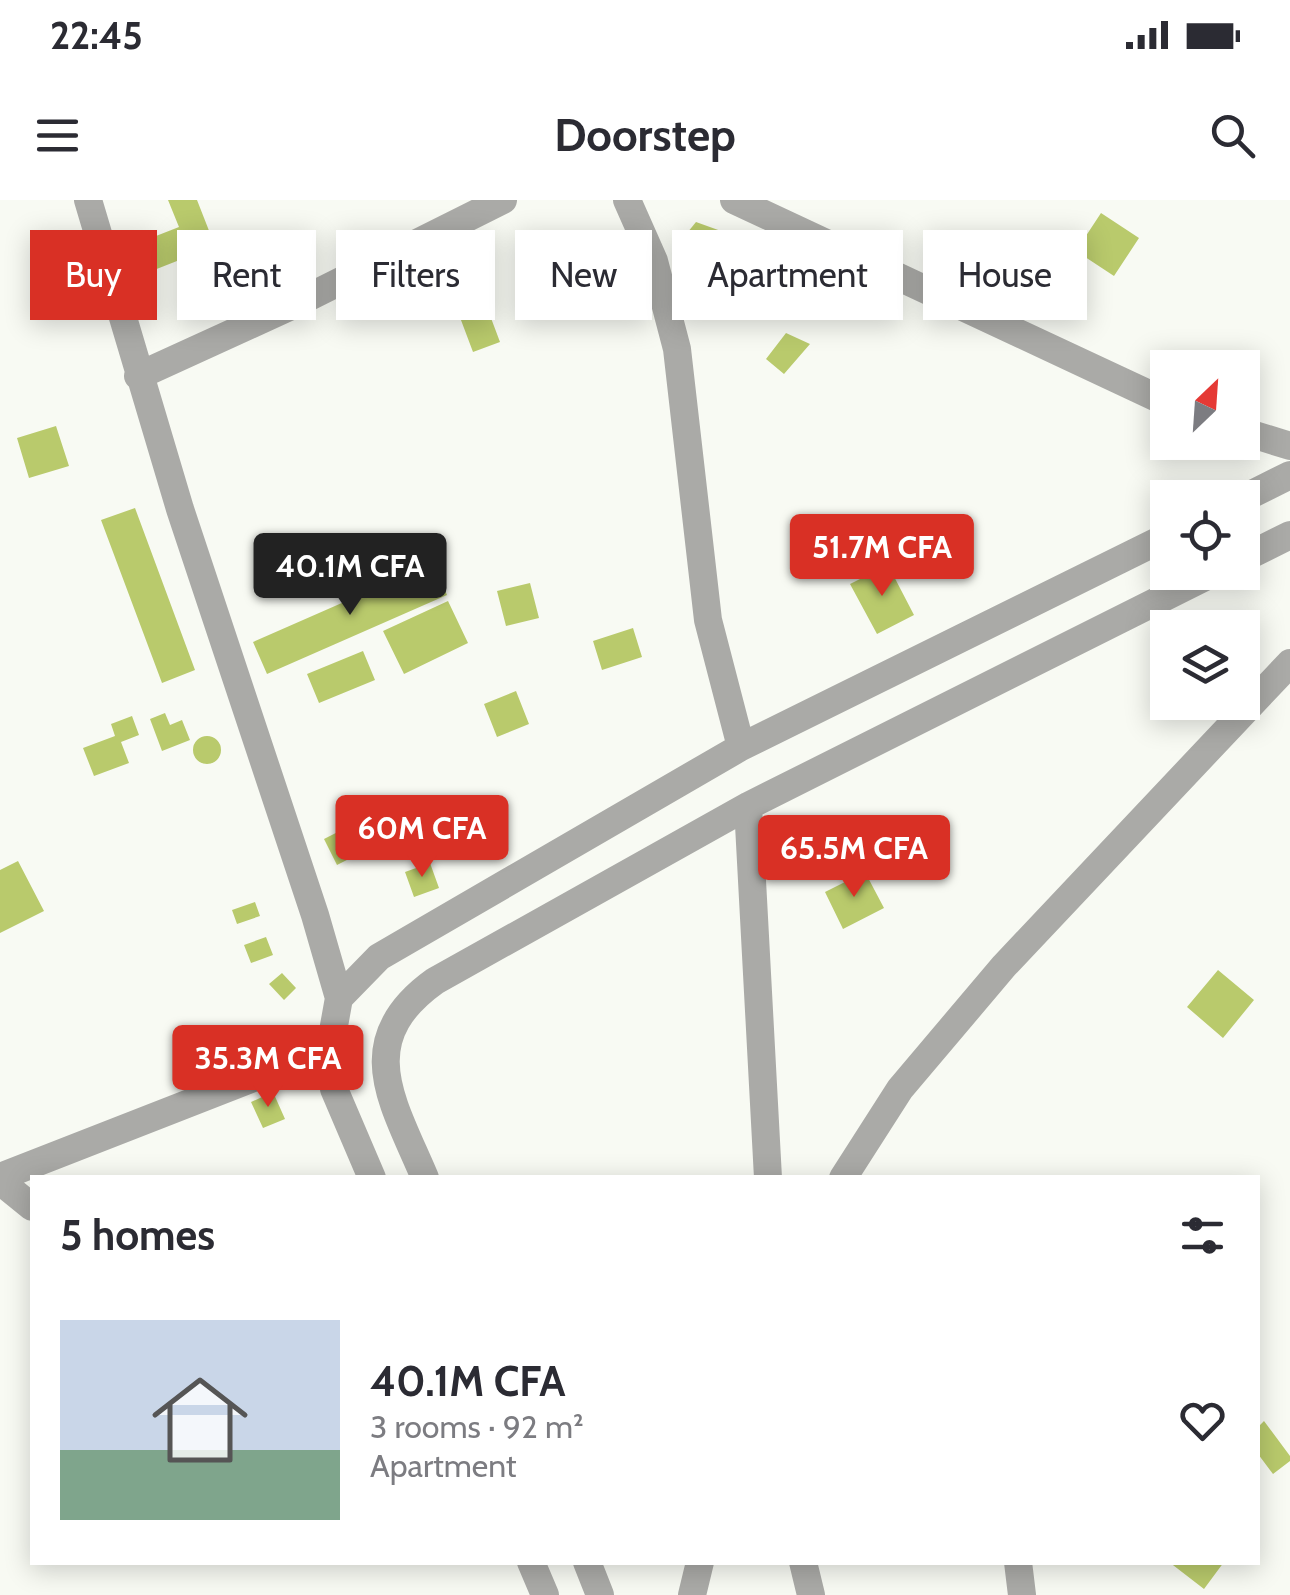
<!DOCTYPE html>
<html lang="en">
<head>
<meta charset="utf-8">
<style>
	:root { --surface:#fff; --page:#f7f7f7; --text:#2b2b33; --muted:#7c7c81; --accent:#d93025 }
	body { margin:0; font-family:Cabin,sans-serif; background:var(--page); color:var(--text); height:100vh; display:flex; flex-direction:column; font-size:38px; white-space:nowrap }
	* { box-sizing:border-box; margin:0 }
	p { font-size:32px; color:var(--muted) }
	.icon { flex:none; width:55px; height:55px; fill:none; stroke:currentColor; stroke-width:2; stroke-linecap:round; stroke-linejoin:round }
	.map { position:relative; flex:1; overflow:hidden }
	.side { position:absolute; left:30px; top:975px; width:1230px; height:390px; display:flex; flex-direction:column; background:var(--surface); border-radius:0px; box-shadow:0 5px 25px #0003 }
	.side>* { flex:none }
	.hud { position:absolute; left:30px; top:30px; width:1230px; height:90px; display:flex; gap:20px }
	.needle { width:65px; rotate:25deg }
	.controls { position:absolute; left:1150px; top:150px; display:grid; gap:20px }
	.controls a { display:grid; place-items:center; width:110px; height:110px; border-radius:0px; background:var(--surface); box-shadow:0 5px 25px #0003; font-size:50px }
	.price { position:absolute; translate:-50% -85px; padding:0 22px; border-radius:10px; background:var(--accent); color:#fff; font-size:32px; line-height:65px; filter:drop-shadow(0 2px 5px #0008) }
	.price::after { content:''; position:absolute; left:50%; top:60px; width:30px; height:22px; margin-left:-15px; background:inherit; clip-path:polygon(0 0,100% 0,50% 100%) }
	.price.current { background:#222; color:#fff }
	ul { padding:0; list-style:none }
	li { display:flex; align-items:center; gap:30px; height:250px; padding:0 30px }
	li span { display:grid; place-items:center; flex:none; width:280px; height:200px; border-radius:0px; color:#555 }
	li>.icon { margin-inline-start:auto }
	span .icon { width:120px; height:120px; fill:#fffc; stroke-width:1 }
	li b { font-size:42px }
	h2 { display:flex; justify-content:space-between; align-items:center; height:120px; padding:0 30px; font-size:42px }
	.pill { padding:0 35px; border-radius:0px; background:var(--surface); box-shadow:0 5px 25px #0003; font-size:35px; line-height:90px }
	.pill.current { background:var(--accent); color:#fff }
	.status { display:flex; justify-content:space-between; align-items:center; height:70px; padding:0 50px; background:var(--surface); direction:ltr }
	.status svg { height:28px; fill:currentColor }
	header { display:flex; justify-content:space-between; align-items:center; height:130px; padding:0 30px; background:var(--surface); font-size:45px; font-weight:700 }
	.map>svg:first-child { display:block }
</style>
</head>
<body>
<div class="status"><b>22:45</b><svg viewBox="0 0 49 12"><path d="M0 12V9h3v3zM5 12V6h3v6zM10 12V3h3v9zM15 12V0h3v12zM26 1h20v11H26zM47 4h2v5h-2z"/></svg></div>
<header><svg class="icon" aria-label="menu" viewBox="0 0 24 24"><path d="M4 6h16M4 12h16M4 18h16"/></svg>Doorstep<svg class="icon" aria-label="search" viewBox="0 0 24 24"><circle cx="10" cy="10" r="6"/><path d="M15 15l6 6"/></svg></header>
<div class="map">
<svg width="1290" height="1395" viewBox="0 0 1290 1395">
	<rect width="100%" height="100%" fill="#f8faf3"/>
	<path fill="#b9ca6c" d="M168,0H197L215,46L144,74L133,45L179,27Z
		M1101,13L1139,38L1114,76L1076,51Z
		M696,22L721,31L708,49L683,38Z
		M462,41L500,142L473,152L435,51Z
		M565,82L573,97L547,110L540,95Z
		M786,133L810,144L784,174L766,159Z
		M56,226L69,266L29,278L17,238Z
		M135,308L195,470L162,483L101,320Z
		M433,363L447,395L267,474L253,442Z
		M888,365L914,415L877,434L850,384Z
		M530,383L539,418L506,426L497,391Z
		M448,401L468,443L404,474L383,431Z
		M633,428L642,457L602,470L593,441Z
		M363,451L375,480L319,503L307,474Z
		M516,491L529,524L497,537L484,504Z
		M165,513L170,525L182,520L190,540L162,551L150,519Z
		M132,516L139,535L121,542L129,563L94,576L83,548L115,536L111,524Z
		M193 550a14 14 0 1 1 28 0a14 14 0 1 1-28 0Z
		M383,609L396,635L337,665L324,639Z
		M18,661L44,711L0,733V670Z
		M430,663L439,688L414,697L405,672Z
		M865,672L884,708L843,729L825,692Z
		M255,702L260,716L237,724L232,710Z
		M266,737L273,755L251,763L244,745Z
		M1218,770L1254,800L1223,838L1187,807Z
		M282,773L296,788L284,800L269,784Z
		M273,892L285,919L263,928L251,902Z
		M1264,1221L1290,1256V1261L1273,1274L1258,1254V1227Z
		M1169,1362H1224L1204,1389Z"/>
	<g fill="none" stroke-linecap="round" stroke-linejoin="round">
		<path stroke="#aaaaa7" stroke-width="28" d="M88,0L180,309L315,715L339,798
			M627,0L654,61L677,149L708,420L741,547
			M734,0L1168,203
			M138,176L289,107L503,0
			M1242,231L1290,246
			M1242,299L1290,275
			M1242,359L1290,335
			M748,606L768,978
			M0,977L330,848
			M372,978L334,889L330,848L339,798L379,757L741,547L1168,336
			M425,978C393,902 351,841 435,781L748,606L1215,372
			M843,978L900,889L1004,766L1290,463
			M0,981L32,1007
			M531,1362L545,1395
			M587,1362L600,1395
			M803,1362L811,1395
			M1018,1362L1022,1395
			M692,1395L700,1362"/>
	</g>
</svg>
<div class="controls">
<a><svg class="needle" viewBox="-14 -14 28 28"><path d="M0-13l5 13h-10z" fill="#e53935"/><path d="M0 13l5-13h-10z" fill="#7c7c81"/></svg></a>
<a><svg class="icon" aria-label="locate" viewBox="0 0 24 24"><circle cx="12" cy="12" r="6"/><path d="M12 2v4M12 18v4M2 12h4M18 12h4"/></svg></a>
<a><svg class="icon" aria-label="layers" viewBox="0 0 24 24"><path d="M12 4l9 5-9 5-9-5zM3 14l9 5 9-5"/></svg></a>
</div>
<b class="price" style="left:882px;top:399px">51.7M CFA</b>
<b class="price current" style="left:350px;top:418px">40.1M CFA</b>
<b class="price" style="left:422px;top:680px">60M CFA</b>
<b class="price" style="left:854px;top:700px">65.5M CFA</b>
<b class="price" style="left:268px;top:910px">35.3M CFA</b>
<div class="hud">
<a class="pill current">Buy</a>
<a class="pill">Rent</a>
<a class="pill">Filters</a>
<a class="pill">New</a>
<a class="pill">Apartment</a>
<a class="pill">House</a>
</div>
<section class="side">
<h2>5 homes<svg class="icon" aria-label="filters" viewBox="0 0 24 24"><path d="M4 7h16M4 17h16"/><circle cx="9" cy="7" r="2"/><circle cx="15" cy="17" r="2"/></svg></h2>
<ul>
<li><span style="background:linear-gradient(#c9d6e8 65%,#7fa58c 0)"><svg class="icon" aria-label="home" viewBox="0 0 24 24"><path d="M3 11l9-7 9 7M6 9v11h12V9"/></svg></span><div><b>40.1M CFA</b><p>3 rooms · 92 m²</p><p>Apartment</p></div><svg class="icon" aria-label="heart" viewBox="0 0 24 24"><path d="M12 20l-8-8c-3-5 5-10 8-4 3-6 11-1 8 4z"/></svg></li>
</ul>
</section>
</div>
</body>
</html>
